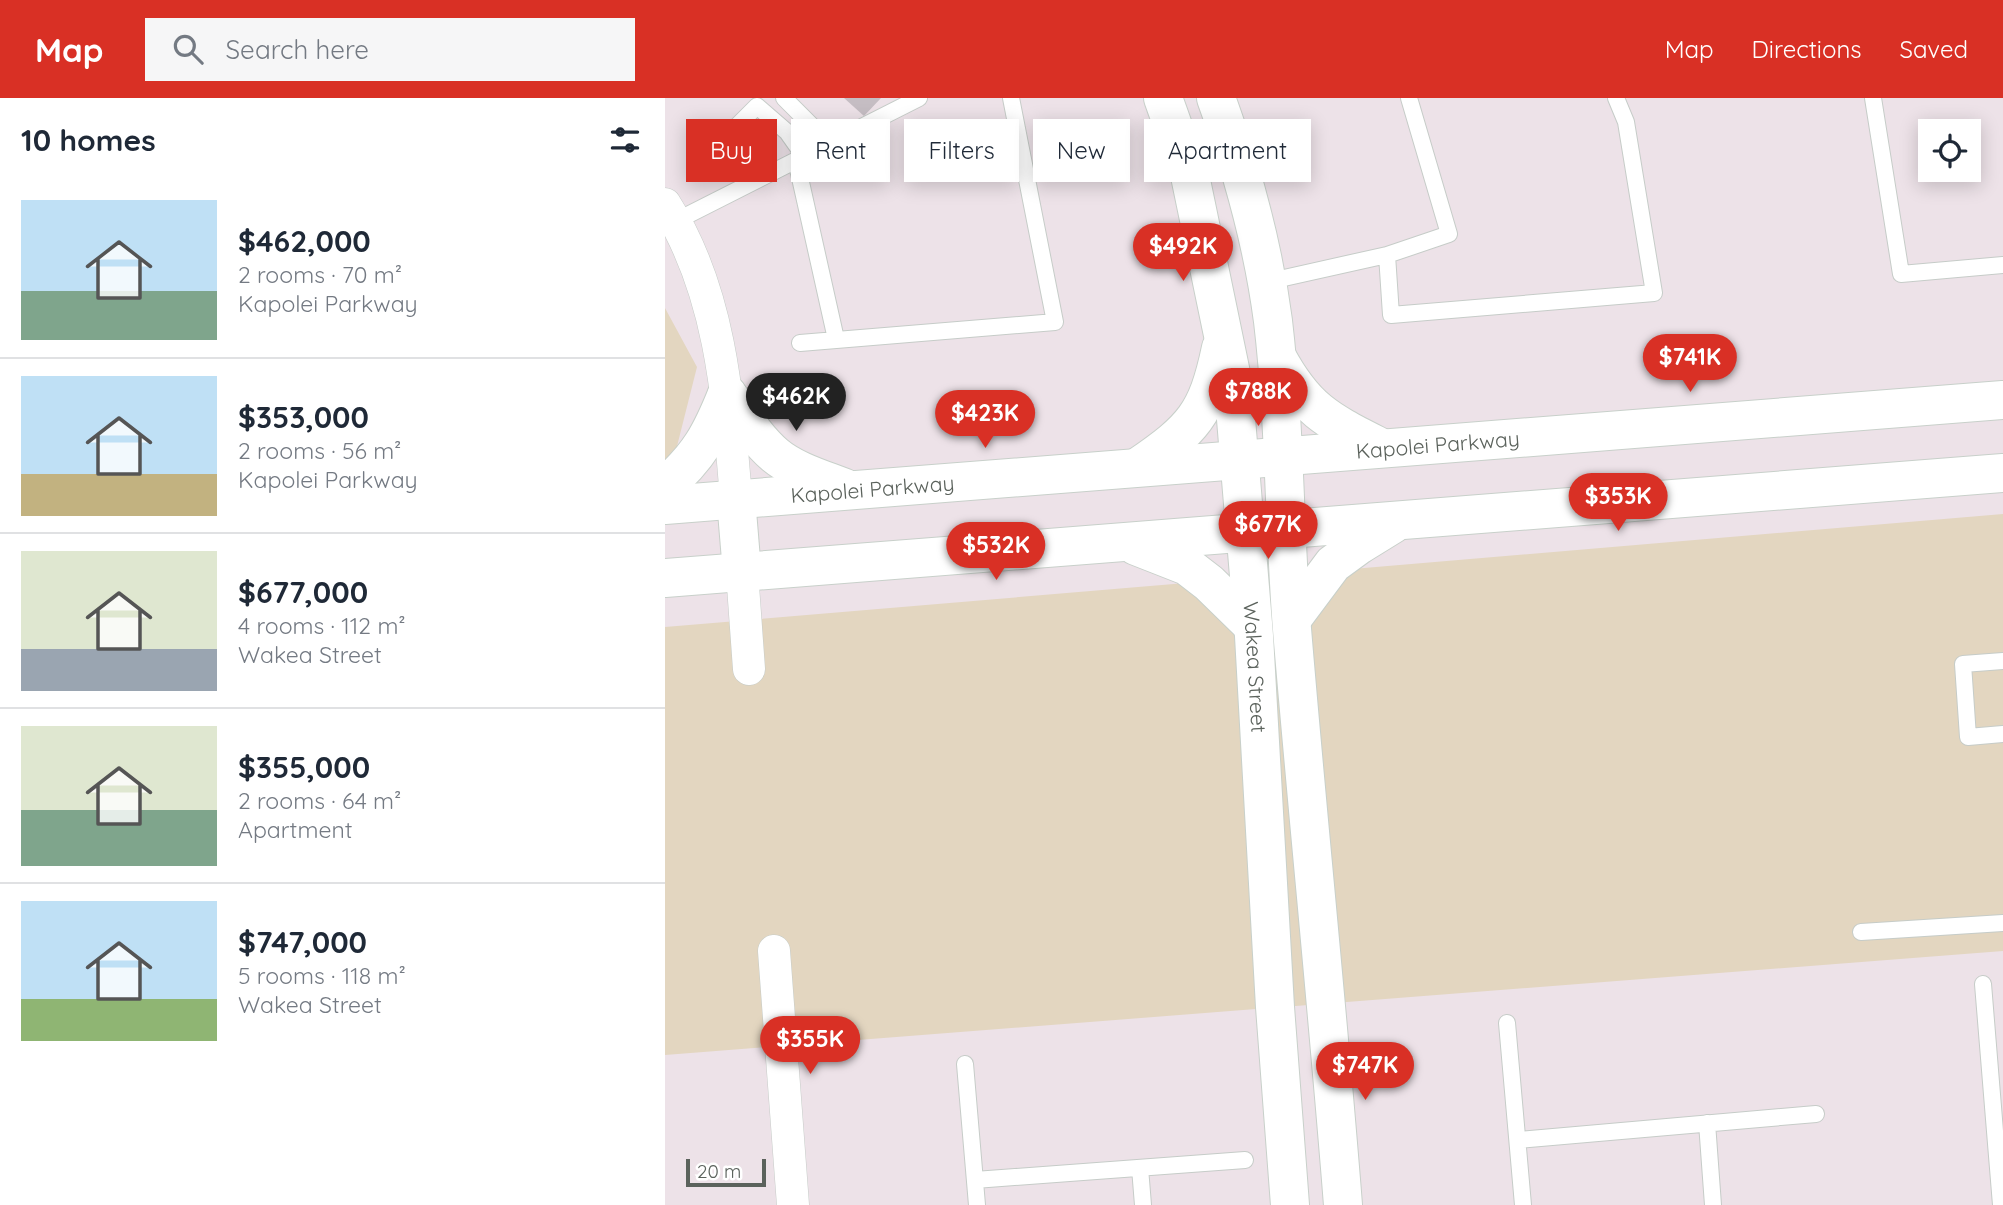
<!DOCTYPE html>
<html lang="en">
<head>
<meta charset="utf-8">
<style>
	:root { --surface:#fff; --page:#f6f6f7; --text:#1f2937; --muted:#747a83; --line:#e0e1e3; --accent:#d93025 }
	body { margin:0; font-family:Quicksand,sans-serif; background:var(--page); color:var(--text); height:100vh; display:flex; flex-direction:column; font-size:26px; white-space:nowrap }
	* { box-sizing:border-box; margin:0 }
	p { font-size:23px; color:var(--muted) }
	.icon { flex:none; width:38px; height:38px; fill:none; stroke:currentColor; stroke-width:2; stroke-linecap:round; stroke-linejoin:round }
	.map { position:relative; flex:1; overflow:hidden }
	.drawer { display:flex; flex-direction:column; background:var(--surface); width:665px }
	.drawer>* { flex:none }
	.guide { position:absolute; left:21px; top:21px; width:665px; height:63px; display:flex; gap:14px }
	.buttons { position:absolute; left:1253px; top:21px; display:grid; gap:14px }
	.buttons a { display:grid; place-items:center; width:63px; height:63px; border-radius:0px; background:var(--surface); box-shadow:0 4px 18px #0003; font-size:35px }
	.scale { position:absolute; left:21px; bottom:18px; width:80px; box-sizing:border-box; padding-left:7px; border:4px solid #5b625c; border-top:0; font-size:19px; line-height:24px; white-space:nowrap; color:#5b625c; -webkit-text-stroke:5px #fff; paint-order:stroke }
	.price { position:absolute; translate:-50% -60px; padding:0 16px; border-radius:24px; background:var(--accent); color:#fff; font-size:23px; line-height:46px; filter:drop-shadow(0 2px 4px #0008) }
	.price::after { content:''; position:absolute; left:50%; top:42px; width:21px; height:16px; margin-left:-10px; background:inherit; clip-path:polygon(0 0,100% 0,50% 100%) }
	.price.active { background:#222; color:#fff }
	ul { padding:0; list-style:none }
	li { display:flex; align-items:center; gap:21px; height:175px; padding:0 21px }
	li+li { border-top:2px solid var(--line) }
	li span { display:grid; place-items:center; flex:none; width:196px; height:140px; border-radius:0px; color:#555 }
	li>.icon { margin-inline-start:auto }
	span .icon { width:84px; height:84px; fill:#fffc; stroke-width:1 }
	li b { font-size:30px }
	h2 { display:flex; justify-content:space-between; align-items:center; height:84px; padding:0 21px; font-size:30px }
	.chip { padding:0 24px; border-radius:0px; background:var(--surface); box-shadow:0 4px 18px #0003; font-size:24px; line-height:63px }
	.chip.active { background:var(--accent); color:#fff }
	header { display:flex; align-items:center; gap:42px; box-sizing:border-box; height:98px; padding:0 35px; background:var(--accent); color:#fff }
	header strong { font-size:33px }
	nav { display:flex; gap:38px; margin-inline-start:auto; font-size:24px }
	.search { width:490px; height:63px; background:var(--page); display:flex; align-items:center; gap:18px; box-sizing:border-box; padding:0 24px; border-radius:0px; color:var(--muted); font-size:26px }
	main { display:flex; flex:1; min-height:0 }
	.map>svg:first-child { display:block }
</style>
</head>
<body>
<header>
<strong>Map</strong>
<div class="search"><svg class="icon" aria-label="search" viewBox="0 0 24 24"><circle cx="10" cy="10" r="6"/><path d="M15 15l6 6"/></svg>Search here</div>
<nav><a>Map</a><a>Directions</a><a>Saved</a></nav>
</header>
<main>
<section class="drawer">
<h2>10 homes<svg class="icon" aria-label="filters" viewBox="0 0 24 24"><path d="M4 7h16M4 17h16"/><circle cx="9" cy="7" r="2"/><circle cx="15" cy="17" r="2"/></svg></h2>
<ul>
<li><span style="background:linear-gradient(#bfe0f5 65%,#7fa58c 0)"><svg class="icon" aria-label="home" viewBox="0 0 24 24"><path d="M3 11l9-7 9 7M6 9v11h12V9"/></svg></span><div><b>$462,000</b><p>2 rooms · 70 m²</p><p>Kapolei Parkway</p></div></li>
<li><span style="background:linear-gradient(#bfe0f5 70%,#c2b280 0)"><svg class="icon" aria-label="home" viewBox="0 0 24 24"><path d="M3 11l9-7 9 7M6 9v11h12V9"/></svg></span><div><b>$353,000</b><p>2 rooms · 56 m²</p><p>Kapolei Parkway</p></div></li>
<li><span style="background:linear-gradient(#dfe7d0 70%,#9aa5b1 0)"><svg class="icon" aria-label="home" viewBox="0 0 24 24"><path d="M3 11l9-7 9 7M6 9v11h12V9"/></svg></span><div><b>$677,000</b><p>4 rooms · 112 m²</p><p>Wakea Street</p></div></li>
<li><span style="background:linear-gradient(#dfe7d0 60%,#7fa58c 0)"><svg class="icon" aria-label="home" viewBox="0 0 24 24"><path d="M3 11l9-7 9 7M6 9v11h12V9"/></svg></span><div><b>$355,000</b><p>2 rooms · 64 m²</p><p>Apartment</p></div></li>
<li><span style="background:linear-gradient(#bfe0f5 70%,#8fb573 0)"><svg class="icon" aria-label="home" viewBox="0 0 24 24"><path d="M3 11l9-7 9 7M6 9v11h12V9"/></svg></span><div><b>$747,000</b><p>5 rooms · 118 m²</p><p>Wakea Street</p></div></li>
</ul>
</section>
<div class="map">
<svg width="1338" height="1107" viewBox="0 0 1338 1107">
	<rect width="100%" height="100%" fill="#ede2e8"/>
	<path fill="#e3d6c0" d="M0,210L32,269L6,372L0,373Z
		M1338,416V853L0,957V529Z"/>
	<path fill="#c5bdc3" d="M179,0H216L199,18Z"/>
	<g fill="none" stroke-linecap="round" stroke-linejoin="round">
		<defs>
			<path id="lane" d="M119,0L164,45
				M1208,0L1236,176L1338,167
				M131,62L171,241
				M31,69L92,8L122,34L139,58
				M11,123L254,0
				M722,157L726,217L989,195L961,24L951,0
				M601,184L722,157L784,136L744,0
				M135,245L390,224L346,0
				M1338,563L1298,566L1303,639L1338,636
				M1196,834L1338,825
				M1318,886L1336,1107
				M842,925L858,1107
				M300,966L312,1107
				M1042,1025L1048,1107
				M853,1042L1151,1016
				M475,1070L478,1107
				M310,1082L580,1062"/>
			<path id="street" d="M0,106C56,194 63,300 71,401
				M77,474L84,571
				M109,853L128,1107"/>
			<g id="secondary">
				<path id="s1" d="M498,0L524,73L568,285L589,538L610,909L625,1107"/>
				<path d="M551,0C577,71 598,147 608,223C620,325 619,428 627,531C643,723 663,915 678,1107"/>
				<path d="M612,259C641,313 664,323 717,350"/>
				<path d="M62,296C76,316 91,341 110,357C129,373 157,381 180,390"/>
				<path d="M473,369C528,331 542,317 556,250"/>
				<path d="M0,388C34,359 46,336 62,296"/>
				<path d="M71,401L77,474"/>
				<path id="s2" d="M0,407L1338,302"/>
				<path d="M471,448L522,468L544,485L588,528"/>
				<path d="M0,480L1338,375"/>
				<path d="M627,521L668,466L694,447L728,426"/>
			</g>
		</defs>
		<use href="#lane" stroke="#c6ccc8" stroke-width="18"/>
		<use href="#street" stroke="#c6ccc8" stroke-width="33"/>
		<use href="#secondary" stroke="#c8d0ca" stroke-width="40"/>
		<use href="#lane" stroke="#fff" stroke-width="16"/>
		<use href="#street" stroke="#fff" stroke-width="32"/>
		<use href="#secondary" stroke="#fff" stroke-width="38"/>
	</g>
	<g text-anchor="middle" dominant-baseline="central" stroke-width="7" stroke-linejoin="round" paint-order="stroke">
		<g font-size="21" fill="#5b625c" stroke="#fff">
			<text stroke="none"><textPath href="#s2" startOffset="775">Kapolei Parkway</textPath></text>
			<text stroke="none"><textPath href="#s2" startOffset="208">Kapolei Parkway</textPath></text>
			<text stroke="none"><textPath href="#s1" startOffset="579">Wakea Street</textPath></text>
		</g>
	</g>
</svg>
<div class="buttons">
<a><svg class="icon" aria-label="locate" viewBox="0 0 24 24"><circle cx="12" cy="12" r="6"/><path d="M12 2v4M12 18v4M2 12h4M18 12h4"/></svg></a>
</div>
<div class="scale">20 m</div>
<b class="price" style="left:518px;top:185px">$492K</b>
<b class="price" style="left:1025px;top:296px">$741K</b>
<b class="price" style="left:593px;top:330px">$788K</b>
<b class="price active" style="left:131px;top:335px">$462K</b>
<b class="price" style="left:320px;top:352px">$423K</b>
<b class="price" style="left:953px;top:435px">$353K</b>
<b class="price" style="left:603px;top:463px">$677K</b>
<b class="price" style="left:331px;top:484px">$532K</b>
<b class="price" style="left:145px;top:978px">$355K</b>
<b class="price" style="left:700px;top:1004px">$747K</b>
<div class="guide">
<a class="chip active">Buy</a>
<a class="chip">Rent</a>
<a class="chip">Filters</a>
<a class="chip">New</a>
<a class="chip">Apartment</a>
</div>
</div>
</main>
</body>
</html>
